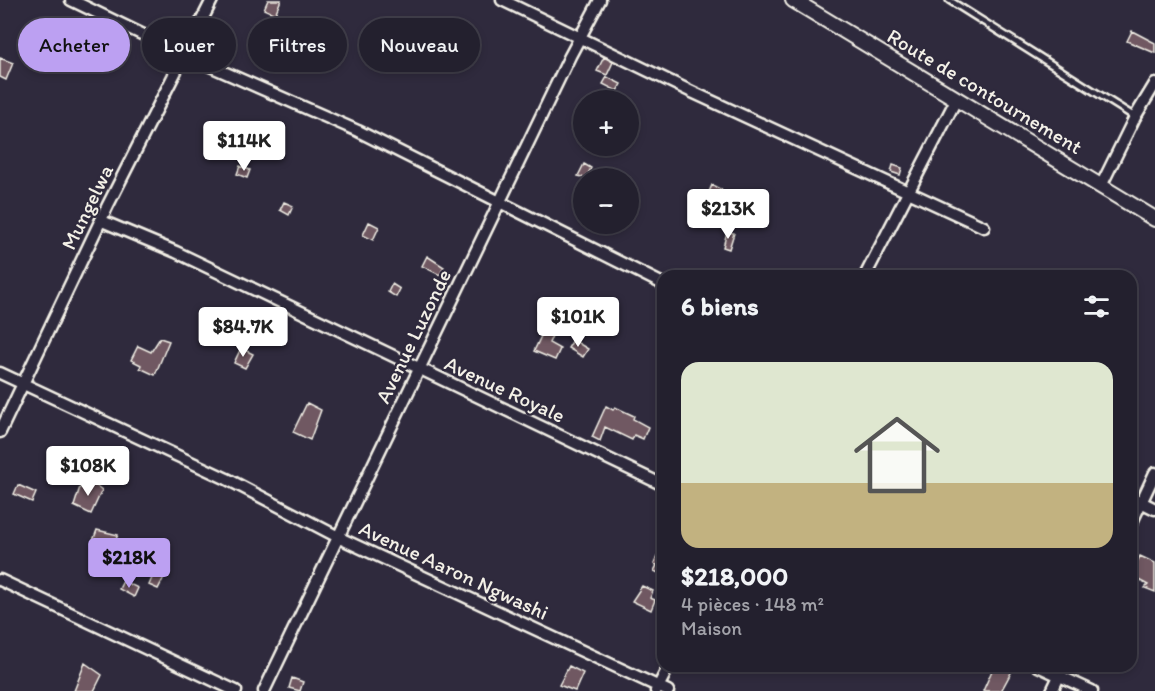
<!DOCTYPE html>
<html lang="fr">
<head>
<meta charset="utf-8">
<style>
	:root { --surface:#23202e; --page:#2f2d3a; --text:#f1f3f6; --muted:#a3a3aa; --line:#403e4a; --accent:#bca0f2 }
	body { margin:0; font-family:Itim,sans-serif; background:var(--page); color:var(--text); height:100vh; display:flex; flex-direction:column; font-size:22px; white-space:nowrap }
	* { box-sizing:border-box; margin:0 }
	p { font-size:20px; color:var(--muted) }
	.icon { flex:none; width:33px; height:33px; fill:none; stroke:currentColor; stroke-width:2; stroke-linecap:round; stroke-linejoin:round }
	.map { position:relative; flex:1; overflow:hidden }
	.panel { position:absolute; left:657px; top:270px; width:480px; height:402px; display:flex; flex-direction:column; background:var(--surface); border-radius:18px; box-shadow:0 3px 9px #0003,0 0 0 2px var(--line) }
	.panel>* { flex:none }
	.banner { position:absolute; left:18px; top:18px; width:549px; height:54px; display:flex; gap:12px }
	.buttons { position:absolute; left:573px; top:90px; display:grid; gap:12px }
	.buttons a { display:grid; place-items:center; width:66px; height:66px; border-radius:50%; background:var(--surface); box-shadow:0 3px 9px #0003,0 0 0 2px var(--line); font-size:30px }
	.price { position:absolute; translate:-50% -51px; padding:0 14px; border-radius:6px; background:#fff; color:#222; font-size:20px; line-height:39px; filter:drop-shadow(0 2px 3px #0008) }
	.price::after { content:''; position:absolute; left:50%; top:36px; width:18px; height:14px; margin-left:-9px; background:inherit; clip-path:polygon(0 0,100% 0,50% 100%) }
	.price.selected { background:var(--accent); color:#111 }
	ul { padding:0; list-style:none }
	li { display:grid; align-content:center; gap:12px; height:318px; padding:0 24px }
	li+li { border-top:2px solid var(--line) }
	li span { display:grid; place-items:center; height:186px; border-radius:18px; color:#555 }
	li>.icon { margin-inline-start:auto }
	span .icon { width:108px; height:108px; fill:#fffc; stroke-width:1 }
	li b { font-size:26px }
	h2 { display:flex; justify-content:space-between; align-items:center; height:72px; padding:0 24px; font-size:26px }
	.tag { padding:0 21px; border-radius:27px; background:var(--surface); box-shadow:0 3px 9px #0003,0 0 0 2px var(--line); font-size:21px; line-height:54px }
	.tag.selected { background:var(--accent); color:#111 }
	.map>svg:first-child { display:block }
</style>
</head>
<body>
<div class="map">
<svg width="1155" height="691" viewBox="0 0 1155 691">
	<rect width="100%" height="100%" fill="#2f2a3d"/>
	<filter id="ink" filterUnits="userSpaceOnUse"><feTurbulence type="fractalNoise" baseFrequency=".0167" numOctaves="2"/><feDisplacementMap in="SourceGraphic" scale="12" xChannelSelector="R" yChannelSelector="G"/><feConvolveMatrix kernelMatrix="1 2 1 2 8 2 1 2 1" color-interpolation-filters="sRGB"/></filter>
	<g filter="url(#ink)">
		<path fill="#705962" stroke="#f4f1e8" stroke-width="1.5" d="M268,0H281L275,14L264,9Z
			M1132,31L1155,43V53L1127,41Z
			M120,32L126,35L122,46L115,43Z
			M604,57L613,62L607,75L597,71Z
			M0,58L13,63L6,80L0,77Z
			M607,77L621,84L617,91L603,84Z
			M584,164L591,168L586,178L578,176Z
			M893,165L902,168L900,175L891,172Z
			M240,166L250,170L247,178L237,174Z
			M712,185L722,190L715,206L717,207L711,224L707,222L704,228L690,222L701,197L706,199Z
			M284,202L293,206L289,215L280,210Z
			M369,222L379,227L373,240L363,235Z
			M727,232L734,233L729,249L723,247Z
			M427,256L444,267L440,275L422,266Z
			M392,284L400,289L396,297L388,292Z
			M543,332L552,336L549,343L560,349L555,360L534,351Z
			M160,338L169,341L155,375L140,368L141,365L131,360L138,346L151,352Z
			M573,340L588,349L583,357L568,348Z
			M241,348L253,354L245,368L234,363Z
			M307,403L321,410L310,440L293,432Z
			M606,406L613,410L615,407L634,416L633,419L648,427L643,439L634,435L632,440L605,427L600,441L592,437Z
			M87,479L102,490L91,514L74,506L80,487L83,488Z
			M18,485L36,493L32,502L14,494Z
			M97,530L118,535L116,539L121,541L117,552L106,548L104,553L95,550L97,543L93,541Z
			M663,542V575L654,571L657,565L654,564Z
			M1140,556L1155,563V592L1145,588L1148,585L1131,576Z
			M150,570L164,577L158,589L149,585L152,578L147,576Z
			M123,581L138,588L134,597L119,589Z
			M642,586L653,591L650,598L655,600L651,610L632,601Z
			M85,663L102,675L94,691H74Z
			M569,666L583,673L575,691L559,685Z
			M994,666L1013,669L1001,691H983Z
			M292,678L303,682L300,691L289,688Z"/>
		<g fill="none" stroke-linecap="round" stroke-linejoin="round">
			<defs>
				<path id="service" d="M949,0L1135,117"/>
				<path id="minor" d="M71,0L185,55L358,131L663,284
					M502,0L692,92L984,227
					M1101,186L1135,117L1155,84
					M102,221L176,252L663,485
					M865,276L957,98
					M0,373L227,479L344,540L668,691
					M0,432L108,205L212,0
					M1131,497L1155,509
					M1131,524L1155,473
					M0,580L236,691
					M1038,666L1092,691
					M264,691L570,56L600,0
					M656,691L669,666
					M1052,691L1064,666"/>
				<path id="tertiary" d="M793,0L1155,219"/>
			</defs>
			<use href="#service" stroke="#f4f1e8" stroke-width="10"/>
			<use href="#minor" stroke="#f4f1e8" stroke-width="15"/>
			<use href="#tertiary" stroke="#f4f1e8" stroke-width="18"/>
			<use href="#service" stroke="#2f2a3d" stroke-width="5"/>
			<use href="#minor" stroke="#2f2a3d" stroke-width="10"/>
			<use href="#tertiary" stroke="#2f2a3d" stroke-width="14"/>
		</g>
	</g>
	<g text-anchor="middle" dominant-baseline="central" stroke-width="4.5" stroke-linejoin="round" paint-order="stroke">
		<g font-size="21" fill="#f4f1e8" stroke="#2f2a3d">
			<text transform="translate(985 91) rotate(31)">Route de contournement</text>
			<text transform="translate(87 207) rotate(-64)">Mungelwa</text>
			<text transform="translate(413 336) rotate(-64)">Avenue Luzonde</text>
			<text transform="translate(505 389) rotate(25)">Avenue Royale</text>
			<text transform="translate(454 570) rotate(25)">Avenue Aaron Ngwashi</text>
		</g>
	</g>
</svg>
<div class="buttons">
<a>+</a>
<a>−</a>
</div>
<b class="price" style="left:244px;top:172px">$114K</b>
<b class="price" style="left:728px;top:240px">$213K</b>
<b class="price" style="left:578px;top:348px">$101K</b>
<b class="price" style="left:243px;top:358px">$84.7K</b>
<b class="price" style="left:88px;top:497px">$108K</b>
<b class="price selected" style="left:129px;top:589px">$218K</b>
<div class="banner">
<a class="tag selected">Acheter</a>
<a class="tag">Louer</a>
<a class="tag">Filtres</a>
<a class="tag">Nouveau</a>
</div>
<section class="panel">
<h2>6 biens<svg class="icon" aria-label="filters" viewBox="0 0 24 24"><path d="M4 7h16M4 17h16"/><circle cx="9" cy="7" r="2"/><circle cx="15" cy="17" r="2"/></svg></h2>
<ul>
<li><span style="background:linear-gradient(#dfe7d0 65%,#c2b280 0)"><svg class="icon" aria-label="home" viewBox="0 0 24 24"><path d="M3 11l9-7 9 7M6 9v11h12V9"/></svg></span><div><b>$218,000</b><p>4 pièces · 148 m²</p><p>Maison</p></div></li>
</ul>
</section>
</div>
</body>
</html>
